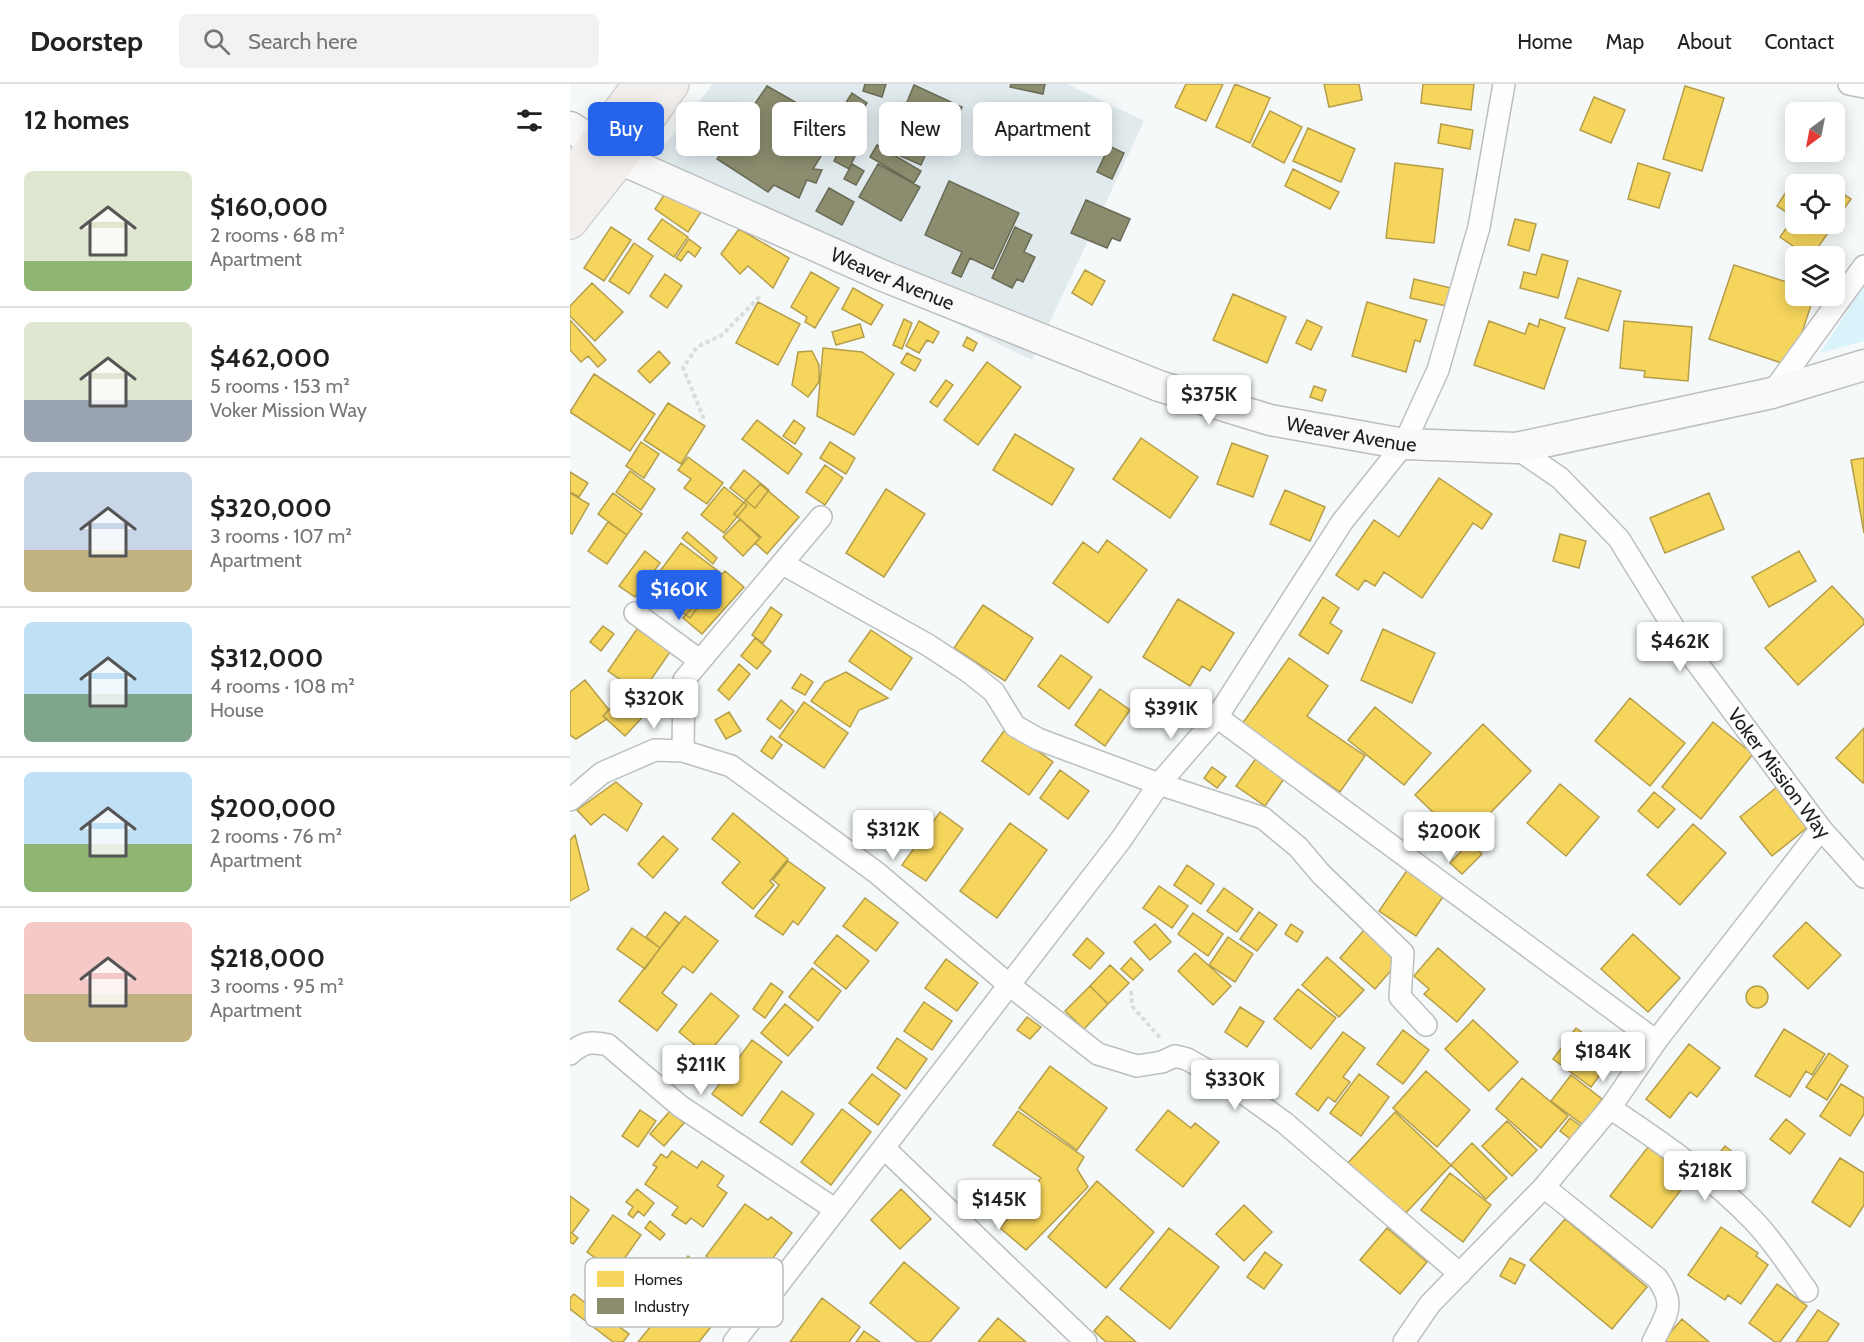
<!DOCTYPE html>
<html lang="en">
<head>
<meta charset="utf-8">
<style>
	:root { --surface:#fff; --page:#f2f2f2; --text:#222; --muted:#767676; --line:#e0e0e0; --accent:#2563eb }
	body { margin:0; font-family:Cabin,sans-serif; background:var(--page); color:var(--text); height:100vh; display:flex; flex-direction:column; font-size:22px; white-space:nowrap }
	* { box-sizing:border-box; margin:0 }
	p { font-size:20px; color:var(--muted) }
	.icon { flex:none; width:33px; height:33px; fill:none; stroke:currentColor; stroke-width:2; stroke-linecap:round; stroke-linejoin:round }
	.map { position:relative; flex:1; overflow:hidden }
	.sheet { display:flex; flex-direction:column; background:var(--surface); width:570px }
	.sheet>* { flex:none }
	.hud { position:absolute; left:18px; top:18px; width:570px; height:54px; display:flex; gap:12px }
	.needle { width:39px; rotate:212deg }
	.fabs { position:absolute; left:1215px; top:18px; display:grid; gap:12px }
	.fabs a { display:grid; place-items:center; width:60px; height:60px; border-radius:9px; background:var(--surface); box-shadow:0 3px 15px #0003; font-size:30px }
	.price { position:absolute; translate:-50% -51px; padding:0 14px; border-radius:6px; background:#fff; color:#222; font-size:20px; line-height:39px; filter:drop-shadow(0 2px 3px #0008) }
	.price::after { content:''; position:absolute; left:50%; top:36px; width:18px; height:14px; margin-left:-9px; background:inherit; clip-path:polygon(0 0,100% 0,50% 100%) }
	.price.current { background:var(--accent); color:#fff }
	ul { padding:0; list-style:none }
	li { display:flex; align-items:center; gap:18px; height:150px; padding:0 24px }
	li+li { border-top:2px solid var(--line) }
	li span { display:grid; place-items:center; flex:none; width:168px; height:120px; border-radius:9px; color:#555 }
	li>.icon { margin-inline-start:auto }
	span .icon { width:72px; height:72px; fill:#fffc; stroke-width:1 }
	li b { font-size:26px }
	h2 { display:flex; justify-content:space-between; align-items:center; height:72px; padding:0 24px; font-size:26px }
	.chip { padding:0 21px; border-radius:9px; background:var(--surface); box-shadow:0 3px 15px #0003; font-size:21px; line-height:54px }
	.chip.current { background:var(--accent); color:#fff }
	header { display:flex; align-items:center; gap:36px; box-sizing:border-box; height:84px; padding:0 30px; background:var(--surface); border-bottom:2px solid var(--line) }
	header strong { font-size:28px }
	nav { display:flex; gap:33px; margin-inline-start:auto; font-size:21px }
	.search { width:420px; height:54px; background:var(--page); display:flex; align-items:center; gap:15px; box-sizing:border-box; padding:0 21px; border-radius:9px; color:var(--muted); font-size:22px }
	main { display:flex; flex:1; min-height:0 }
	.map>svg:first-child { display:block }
</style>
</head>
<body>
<header>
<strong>Doorstep</strong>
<div class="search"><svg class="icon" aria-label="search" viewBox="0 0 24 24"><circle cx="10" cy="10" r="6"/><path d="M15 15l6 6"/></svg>Search here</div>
<nav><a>Home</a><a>Map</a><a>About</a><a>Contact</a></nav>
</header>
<main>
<section class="sheet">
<h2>12 homes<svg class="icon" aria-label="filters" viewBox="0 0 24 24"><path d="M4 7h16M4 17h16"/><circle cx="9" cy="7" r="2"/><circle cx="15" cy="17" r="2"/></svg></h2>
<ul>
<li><span style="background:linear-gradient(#dfe7d0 75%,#8fb573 0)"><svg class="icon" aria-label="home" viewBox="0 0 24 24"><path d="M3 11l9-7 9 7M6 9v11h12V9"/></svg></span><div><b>$160,000</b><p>2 rooms · 68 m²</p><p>Apartment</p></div></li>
<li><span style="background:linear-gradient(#dfe7d0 65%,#9aa5b1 0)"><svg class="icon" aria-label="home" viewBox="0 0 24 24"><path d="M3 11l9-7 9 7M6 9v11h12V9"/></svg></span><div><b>$462,000</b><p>5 rooms · 153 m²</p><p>Voker Mission Way</p></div></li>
<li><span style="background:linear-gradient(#c9d6e8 65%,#c2b280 0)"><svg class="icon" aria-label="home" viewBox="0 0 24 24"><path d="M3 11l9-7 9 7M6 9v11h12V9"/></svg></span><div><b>$320,000</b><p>3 rooms · 107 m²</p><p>Apartment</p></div></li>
<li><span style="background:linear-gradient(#bfe0f5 60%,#7fa58c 0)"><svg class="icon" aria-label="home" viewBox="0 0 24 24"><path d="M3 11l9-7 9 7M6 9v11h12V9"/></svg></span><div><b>$312,000</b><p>4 rooms · 108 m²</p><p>House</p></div></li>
<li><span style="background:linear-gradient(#bfe0f5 60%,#8fb573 0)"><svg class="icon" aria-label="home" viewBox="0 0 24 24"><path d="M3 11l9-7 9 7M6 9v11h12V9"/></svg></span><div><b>$200,000</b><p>2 rooms · 76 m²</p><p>Apartment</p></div></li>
<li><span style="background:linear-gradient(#f6c9c9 60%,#c2b280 0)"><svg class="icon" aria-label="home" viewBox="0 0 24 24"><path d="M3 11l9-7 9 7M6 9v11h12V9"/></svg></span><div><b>$218,000</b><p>3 rooms · 95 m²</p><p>Apartment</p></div></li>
</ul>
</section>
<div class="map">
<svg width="1294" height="1258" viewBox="0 0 1294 1258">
	<rect width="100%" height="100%" fill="#f5f9fa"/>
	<path fill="#e1ebed" d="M143,0H497L574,37L462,276L73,88Z"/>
	<path fill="#d9f4fb" d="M1294,202V257L1250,269Z"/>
	<path fill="#f6d55c" stroke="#b59e4a" stroke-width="1.5" d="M616,0H653L636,37L605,23Z
		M665,0L700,14L680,59L646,43Z
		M754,0H789L792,16L759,23Z
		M853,0H904L901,26L851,19Z
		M1115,2L1154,14L1132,87L1093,75Z
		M1024,13L1055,26L1041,59L1010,46Z
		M700,27L732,43L714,79L682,62Z
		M871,40L903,46L900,65L868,59Z
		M738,44L785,65L771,98L723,77Z
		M825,79L873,85L864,159L816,154Z
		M1068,79L1100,89L1089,124L1058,115Z
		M723,85L769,108L760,125L715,102Z
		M1227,91L1240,100H1226V140H1264L1242,172H1238L1210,153L1224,133L1207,122Z
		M1264,104L1281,115L1264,139Z
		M98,105L131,128L118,148L85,125Z
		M92,135L118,153L104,173L78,155Z
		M945,135L966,140L959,167L938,161Z
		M41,143L61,156L34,197L14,184Z
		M169,145L219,174L203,204L178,182L170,190L151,170Z
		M119,155L131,164L125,173L118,167L111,177L106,174Z
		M64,159L83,172L59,210L39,197Z
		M972,170L998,177L988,214L950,204L954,188L966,191Z
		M1164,181L1226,201V212H1244L1221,282L1139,255Z
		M515,186L535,197L522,221L502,209Z
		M241,188L269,204L245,244L235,238L237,233L221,223Z
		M95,190L112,202L97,224L80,212Z
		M1008,194L1051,207L1038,247L995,234Z
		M844,195L885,205L881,223L840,214Z
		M22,199L53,228L25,257L0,232V222Z
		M283,204L313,221L301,241L272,225Z
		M663,210L716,233L697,279L643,256Z
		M188,218L230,240L208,281L166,259Z
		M797,218L857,236L850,258L845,256L836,288L782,272Z
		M334,235L342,239L332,265L323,261Z
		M970,235L995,244L974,305L904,281L919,237L955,250L959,239L968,243Z
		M0,236L36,276L28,283L18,272L11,278L0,266Z
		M737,236L752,243L741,266L726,259Z
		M349,237L369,248L363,259L357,256L349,269L336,262Z
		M1054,237L1122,243L1118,297L1074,293L1075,287L1050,284Z
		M290,240L294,253L266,261L262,248Z
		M397,253L407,259L403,267L393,262Z
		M253,264L292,268L324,290L284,351L247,332Z
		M89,267L100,279L80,299L68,287Z
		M242,267L249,281V298L238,313L222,301L228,268Z
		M337,269L351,276L345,287L331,279Z
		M417,278L451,303L408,361L374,336Z
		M24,290L85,330L60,367L0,328Z
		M376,296L383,301L367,323L360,318Z
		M744,302L756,306L752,317L740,313Z
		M98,319L135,342L111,380L74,356Z
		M187,336L232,370L218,390L172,355Z
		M224,336L235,344L225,360L213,352Z
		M445,350L504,385L482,421L423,386Z
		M571,354L628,393L600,434L543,395Z
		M71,358L89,370L74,394L56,382Z
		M260,358L285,374L276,390L250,374Z
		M662,359L698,372L683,413L647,400Z
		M118,373L153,399L137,420L114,404L121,395L108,386Z
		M1294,374V449L1281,376Z
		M255,381L273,394L255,421L236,408Z
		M174,386L199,406L185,424L160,404Z
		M60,387L85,405L71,426L46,408Z
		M0,388L18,399L9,413L0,408Z
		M869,394L922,430L912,445L903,439L852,514L814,488L805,502L795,496L788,506L766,491L804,436L829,453Z
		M190,400L229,433L197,470L185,459L191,453L164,430Z
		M154,403L177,421L154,449L131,431Z
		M316,405L355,430L314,493L276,469Z
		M715,406L755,423L740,457L700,440Z
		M0,409L19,420L2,450L0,449Z
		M43,409L72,430L57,451L28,430Z
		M1139,409L1154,445L1095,469L1080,434Z
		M170,435L190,454L173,472L153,453Z
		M38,438L57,451L37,480L18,467Z
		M117,448L147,474L143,480L112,454Z
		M990,450L1016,457L1009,484L983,477Z
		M537,456L577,486L538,539L483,499L513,458L528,469Z
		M111,459L152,490L120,534L78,503Z
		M75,467L90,479L65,513L49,502Z
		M1229,467L1246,497L1199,523L1182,493Z
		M155,487L174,503L132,550L113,534Z
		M1262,502L1294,536V540L1228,601L1195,564Z
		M753,513L769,524L760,539L772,547L758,570L729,551Z
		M608,515L664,549L640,587L632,582L620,602L573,573Z
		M413,521L463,554L435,597L384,564Z
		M201,523L212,531L193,559L182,551Z
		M33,542L44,550L31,567L20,558Z
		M67,545L100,568L71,610L38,587Z
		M813,545L865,569L842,619L791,596Z
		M301,546L342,574L321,606L279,577Z
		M185,554L201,567L187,585L171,572Z
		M491,571L522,593L499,625L468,602Z
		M719,574L758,602L737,632L795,672L770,708L672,640Z
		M169,580L180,590L159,616L148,606Z
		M276,588L318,614L289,626L280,643L241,617L255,598Z
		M231,590L243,598L235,611L222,604Z
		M15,596L39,626L33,632L37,635L6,655L0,651V608Z
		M530,605L560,626L535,662L505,641Z
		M57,607L79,626L55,652L33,632Z
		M1060,614L1115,659L1080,702L1025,657Z
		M211,616L224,627L210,645L197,635Z
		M234,618L278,649L254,684L209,653Z
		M805,623L861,669L834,701L778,656Z
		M159,628L171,647L156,655L145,636Z
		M1143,638L1183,670L1131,735L1092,703Z
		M913,640L961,687L893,757L845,711Z
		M436,644L483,678L459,711L412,677Z
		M1294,644V697L1293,699L1266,674Z
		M201,652L212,661L202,675L191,667Z
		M687,673L716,692L695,722L666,702Z
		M642,683L656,693L647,704L634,694Z
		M490,686L519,707L498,735L470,714Z
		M46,698L72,720L57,747L34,730L21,741L7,726Z
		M990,700L1029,733L996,772L957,739Z
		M1207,703L1238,743L1202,772L1170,733Z
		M1084,708L1105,725L1088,744L1068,727Z
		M370,728L393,745L356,797L332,781Z
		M163,729L218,775L200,797L204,801L183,825L152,799L170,778L142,755Z
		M440,739L477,766L427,834L390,807Z
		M1123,740L1156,769L1110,821L1077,791Z
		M5,751L19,806L0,817V756Z
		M93,752L108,765L83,794L68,780Z
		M900,758L912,770L892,790L880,779Z
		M218,777L255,804L228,841L223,837L213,851L185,832L209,801L203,796Z
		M617,781L644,800L631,820L604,801Z
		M838,785L875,810L846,852L809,827Z
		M589,802L618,822L602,844L573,824Z
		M654,804L683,825L667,848L637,827Z
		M295,814L328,839L306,867L273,842Z
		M95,828L109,839L90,864L76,853Z
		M689,828L707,841L687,867L670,855Z
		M623,829L653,850L638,872L608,850Z
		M115,832L148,857L123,889L113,882L92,909L107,921L87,947L49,917Z
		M1236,838L1271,871L1238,905L1203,872Z
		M585,840L601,858L580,876L564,858Z
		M721,840L733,848L727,858L715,850Z
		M62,844L90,864L75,885L47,865Z
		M794,846L829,877L805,905L770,874Z
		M1063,850L1110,894L1078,928L1031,885Z
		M267,851L299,877L276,905L244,879Z
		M658,853L683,870L665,898L639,881Z
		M517,854L534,869L520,885L503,871Z
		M868,864L915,905L887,938L854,910L859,905L844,892Z
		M625,869L661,902L643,921L608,887Z
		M757,873L794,906L769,933L732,901Z
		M561,874L573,886L563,896L551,885Z
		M376,875L408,899L387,927L355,904Z
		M540,881L559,899L538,920L520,902Z
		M242,884L271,907L248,937L219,913Z
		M201,899L213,908L195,934L183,925Z
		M520,902L538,920L514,945L495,927Z
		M1176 913a11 11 0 1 1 22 0a11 11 0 1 1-22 0Z
		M728,905L766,934L741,965L704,935Z
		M141,909L169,932L137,971L109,948Z
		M354,918L382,937L362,966L334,947Z
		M215,920L243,943L218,972L191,949Z
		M670,923L694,938L677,963L655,948Z
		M457,933L471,943L460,955L447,946Z
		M903,936L948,978L919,1007L875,965Z
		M1006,944L1044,972L1021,1003L983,975Z
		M1214,945L1255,970L1242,991L1236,987L1220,1013L1185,992Z
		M833,946L859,966L833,1000L807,980Z
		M773,948L795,964L773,993L780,998L765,1018L758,1013L748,1027L726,1010Z
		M327,954L357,975L336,1005L307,984Z
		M182,956L212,978L172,1032L142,1010Z
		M1119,960L1150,984L1127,1013L1120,1008L1100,1034L1076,1015Z
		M1259,969L1278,982L1257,1016L1236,1003Z
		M480,982L537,1024L507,1066L449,1024Z
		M856,987L900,1026L867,1063L823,1024Z
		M302,990L330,1011L308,1041L279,1019Z
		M789,990L819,1013L791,1052L760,1029Z
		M1001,991L1032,1015L1013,1041L981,1017Z
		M952,994L998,1032L971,1064L926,1025Z
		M1271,1000L1294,1014V1030L1280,1052L1250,1032Z
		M212,1007L244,1030L222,1061L190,1038Z
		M272,1025L301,1048L261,1101L231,1078Z
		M70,1026L86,1037L68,1063L52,1052Z
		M598,1026L621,1044L625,1039L649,1058L613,1103L566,1066Z
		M100,1027L114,1039L94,1062L80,1050Z
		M448,1027L514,1073L507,1085L518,1103L456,1166L430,1144L471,1094L423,1061Z
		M825,1028L881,1081L832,1133L776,1081Z
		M1000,1034L1017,1047L1007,1060L990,1047Z
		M1216,1035L1235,1050L1220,1070L1200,1055Z
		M937,1037L967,1066L942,1092L912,1062Z
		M902,1059L937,1094L916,1115L881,1081Z
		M1155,1062L1175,1078L1164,1093L1143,1077Z
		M1078,1063L1120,1094L1082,1144L1040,1112Z
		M102,1067L127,1084L132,1077L154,1092L147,1102L157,1109L133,1143L121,1134L116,1140L102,1131L108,1123L75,1100L87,1083L83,1081L91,1070L97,1074Z
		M1270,1074L1294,1089V1121L1280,1143L1242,1118Z
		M880,1089L921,1121L893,1158L851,1126Z
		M527,1097L584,1148L536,1204L478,1153Z
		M67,1105L84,1119L74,1132L68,1127L63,1134L58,1130L63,1123L56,1118Z
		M331,1105L361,1135L330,1165L301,1136Z
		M0,1112L19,1126L2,1149L8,1154L3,1160L0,1158Z
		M175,1120L198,1136L201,1133L222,1149L196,1183L201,1186L184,1209L136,1172Z
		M674,1121L702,1148L674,1177L646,1150Z
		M43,1131L71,1151L45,1188L17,1168Z
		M995,1135L1077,1203L1042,1245L960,1176Z
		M80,1137L95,1150L90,1156L75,1144Z
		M1151,1143L1188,1169L1186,1172L1198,1181L1171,1220L1158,1211L1155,1216L1118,1191Z
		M599,1144L649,1183L600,1245L550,1205Z
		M817,1144L857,1178L830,1210L790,1176Z
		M695,1168L712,1181L694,1205L677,1193Z
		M118,1172L169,1211L153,1231L102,1192Z
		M940,1174L955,1181L945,1200L930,1192Z
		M334,1178L389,1224L360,1258H347L300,1219Z
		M1207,1200L1237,1222L1210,1258H1205L1179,1239Z
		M108,1209L144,1239L129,1258H68Z
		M4,1210L18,1221L26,1211L38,1220L31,1229L59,1250L53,1258H43L0,1225V1214Z
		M252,1214L290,1243L279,1258H220Z
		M1248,1226L1269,1240L1257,1258H1226Z
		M537,1232L566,1258H536L524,1247Z
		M428,1234L456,1258H408Z
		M1112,1235L1139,1258H1092Z
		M294,1247L310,1258H286Z"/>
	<path fill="#8c8c6e" stroke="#6a6b57" stroke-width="1.5" d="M295,0H316L312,13L293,7Z
		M441,0H475L473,10L440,3Z
		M344,1L392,23L374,63L361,58L351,81L324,69L340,34L344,35L349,23L337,18Z
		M197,2L269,43L243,85L252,86L246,99L237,96L229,114L204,101L198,108L147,75Z
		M282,9L297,19L288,33L273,23Z
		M270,20L288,31L280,45L262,34Z
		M276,52L291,59L279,85L264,77Z
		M307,61L351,87L344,99L300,73Z
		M539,62L554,69L542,95L527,88Z
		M282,80L294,87L286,101L274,95Z
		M308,80L350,103L331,137L289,113Z
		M379,97L449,129L423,185L400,174L391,193L382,189L392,168L355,151Z
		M259,104L284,118L272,141L246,127Z
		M516,116L560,135L550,157L542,154L537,164L501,149Z
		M445,143L462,151L454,168L465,173L453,198L447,195L442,204L422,194Z"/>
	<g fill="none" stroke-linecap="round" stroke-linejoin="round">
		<defs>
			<g id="street">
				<path d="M1279,0L1294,3"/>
				<path d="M1202,309L1294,182"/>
				<path id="s1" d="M946,364L990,394L1049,455L1118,567L1251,745L1294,793"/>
				<path d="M213,480L358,561L399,588L424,608L445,642L468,655L589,700L693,734L728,763L751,790L833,869L830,913L856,941"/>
				<path d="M65,529L129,576"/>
				<path d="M647,633L1086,957"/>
				<path d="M113,667L114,596L251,433"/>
				<path d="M0,716L32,689L85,666L113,667L161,682L307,789L438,900L528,970L567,982L592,978L605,972L617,975L661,1000L715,1039L890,1190"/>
				<path d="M0,970C13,958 21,957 38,961L110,1022L266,1126"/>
				<path d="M1040,1024C1090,1057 1142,1093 1184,1137C1204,1158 1220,1183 1237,1207"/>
				<path d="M314,1064L516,1258"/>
				<path d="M974,1103L1087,1194C1107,1222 1096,1230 1083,1258"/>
				<path d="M164,1258L550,757L589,700L647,633L772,438L834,360L868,286L909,143L934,0"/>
				<path d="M834,1258L860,1220L974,1103L1040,1024L1086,957L1251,745"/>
			</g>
			<g id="secondary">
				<path id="s2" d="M0,43L50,75L311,191L589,302L700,336L834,360L946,364L1202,309L1294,281"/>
			</g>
			<path id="highway" d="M0,95L70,0
				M0,138L50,75L102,0"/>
		</defs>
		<use href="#street" stroke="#bcbfc0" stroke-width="24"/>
		<use href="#secondary" stroke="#bcbfc0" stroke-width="33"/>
		<use href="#highway" stroke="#d2d4d5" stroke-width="36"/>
		<path stroke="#dcdddd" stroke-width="4" stroke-dasharray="4.5 3" stroke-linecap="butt" d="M134,335L113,284L127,263L152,251L191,211
			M561,907L562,922L591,955"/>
		<use href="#street" stroke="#fefefe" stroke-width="21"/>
		<use href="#secondary" stroke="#faf9f9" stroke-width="30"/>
		<use href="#highway" stroke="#f3efec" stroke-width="33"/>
	</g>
	<g text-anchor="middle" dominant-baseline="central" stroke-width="6" stroke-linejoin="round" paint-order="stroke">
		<g font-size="20" fill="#1c1f20" stroke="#fff">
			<text stroke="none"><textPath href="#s2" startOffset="357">Weaver Avenue</textPath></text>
			<text stroke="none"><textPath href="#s2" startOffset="843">Weaver Avenue</textPath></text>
			<text stroke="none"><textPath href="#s1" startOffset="422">Voker Mission Way</textPath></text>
		</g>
	</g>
	<rect x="15" y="1174" width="198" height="69" rx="9" fill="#fff" stroke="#bbbcbc" stroke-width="1.5"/>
	<rect x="27" y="1187" width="27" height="16" fill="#f6d55c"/>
	<rect x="27" y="1214" width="27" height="16" fill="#8c8c6e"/>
	<g font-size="16" fill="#1c1f20">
		<text x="64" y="1201">Homes</text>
		<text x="64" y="1228">Industry</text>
	</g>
</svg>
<div class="fabs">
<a><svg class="needle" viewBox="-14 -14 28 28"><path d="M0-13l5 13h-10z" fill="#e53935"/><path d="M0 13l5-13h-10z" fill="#767676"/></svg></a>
<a><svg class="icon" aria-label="locate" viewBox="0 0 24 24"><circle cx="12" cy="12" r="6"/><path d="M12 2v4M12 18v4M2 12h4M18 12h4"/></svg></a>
<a><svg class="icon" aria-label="layers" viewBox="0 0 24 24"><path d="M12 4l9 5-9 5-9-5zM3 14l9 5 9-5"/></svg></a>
</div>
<b class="price" style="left:639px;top:342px">$375K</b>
<b class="price current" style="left:109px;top:537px">$160K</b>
<b class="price" style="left:1110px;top:589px">$462K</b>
<b class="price" style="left:84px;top:646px">$320K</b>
<b class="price" style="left:601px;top:656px">$391K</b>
<b class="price" style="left:323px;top:777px">$312K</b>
<b class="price" style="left:879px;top:779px">$200K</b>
<b class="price" style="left:1033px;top:999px">$184K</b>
<b class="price" style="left:131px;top:1012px">$211K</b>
<b class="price" style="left:665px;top:1027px">$330K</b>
<b class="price" style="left:1135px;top:1118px">$218K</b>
<b class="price" style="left:429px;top:1147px">$145K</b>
<div class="hud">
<a class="chip current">Buy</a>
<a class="chip">Rent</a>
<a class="chip">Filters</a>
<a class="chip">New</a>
<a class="chip">Apartment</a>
</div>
</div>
</main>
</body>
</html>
